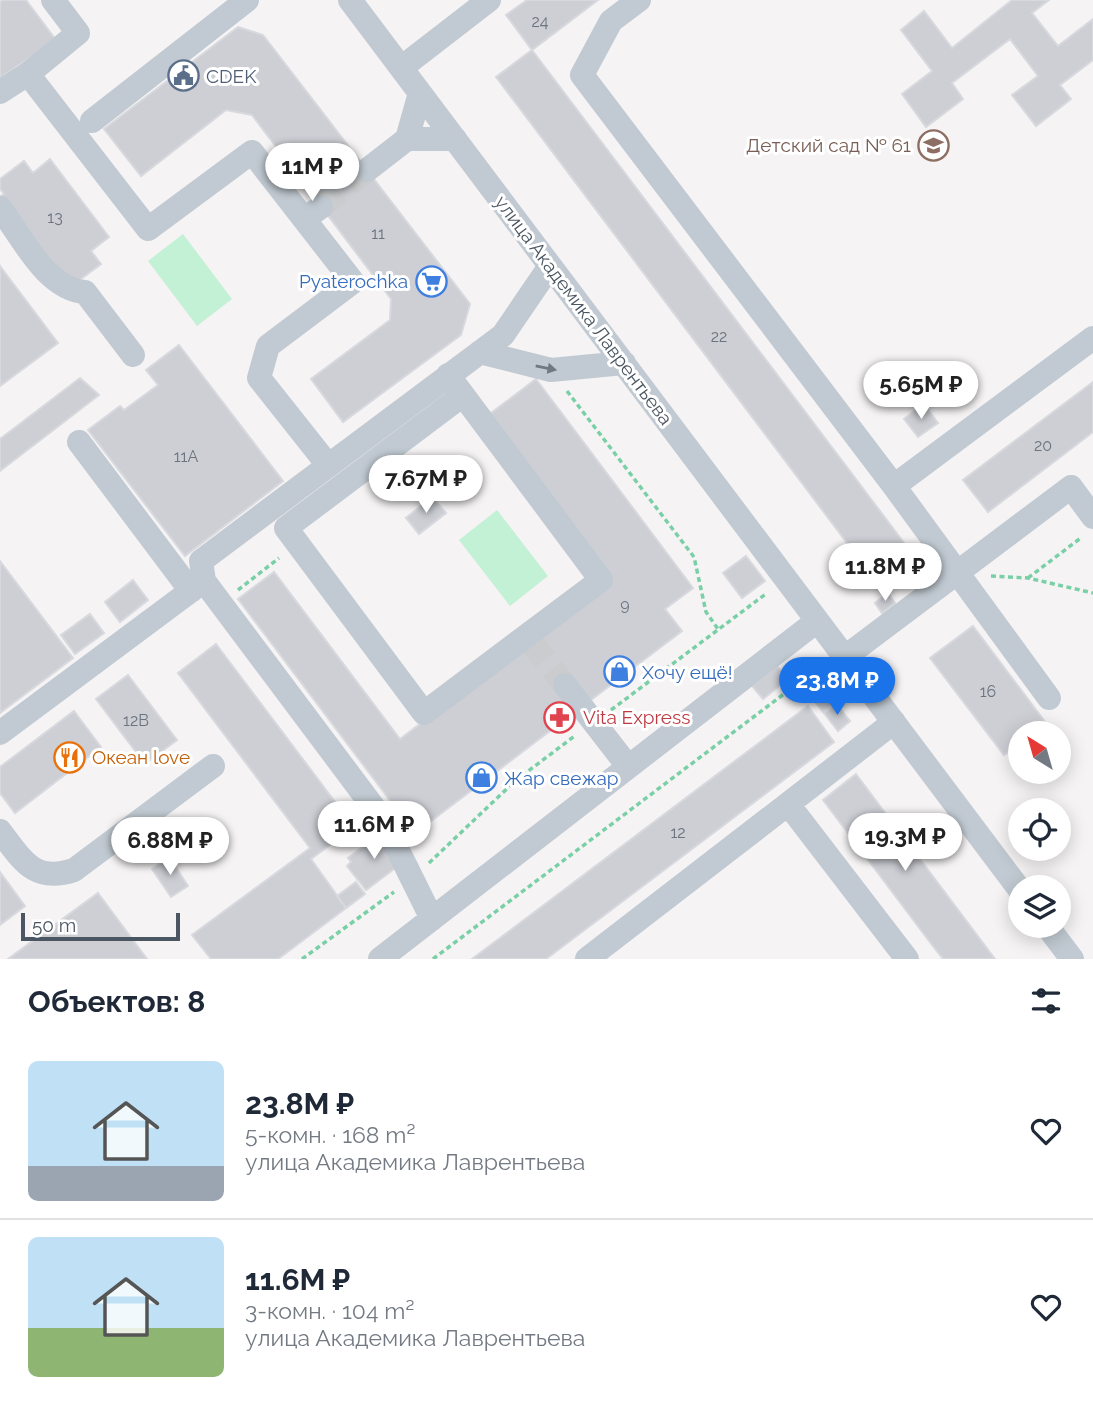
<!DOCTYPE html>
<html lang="ru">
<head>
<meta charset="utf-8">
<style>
	:root { --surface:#fff; --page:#f2f2f3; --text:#1f2937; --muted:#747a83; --line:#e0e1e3; --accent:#1a73e8 }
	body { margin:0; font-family:Raleway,sans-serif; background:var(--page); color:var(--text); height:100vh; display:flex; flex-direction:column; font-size:26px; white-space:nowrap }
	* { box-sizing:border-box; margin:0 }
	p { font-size:23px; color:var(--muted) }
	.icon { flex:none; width:38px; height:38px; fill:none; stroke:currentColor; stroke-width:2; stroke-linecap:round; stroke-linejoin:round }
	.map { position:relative; height:959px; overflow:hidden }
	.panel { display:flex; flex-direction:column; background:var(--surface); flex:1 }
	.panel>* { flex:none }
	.needle { width:46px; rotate:323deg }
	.buttons { position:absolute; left:1008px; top:721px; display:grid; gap:14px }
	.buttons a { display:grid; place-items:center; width:63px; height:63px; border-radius:50%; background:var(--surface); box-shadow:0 4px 18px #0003; font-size:35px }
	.scale { position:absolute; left:21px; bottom:18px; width:159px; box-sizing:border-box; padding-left:7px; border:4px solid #4a5661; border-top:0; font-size:19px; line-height:24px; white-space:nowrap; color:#4a5661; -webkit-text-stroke:5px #fff; paint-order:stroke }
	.price { position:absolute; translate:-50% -60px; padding:0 16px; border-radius:24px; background:#fff; color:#222; font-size:23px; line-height:46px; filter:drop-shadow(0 2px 4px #0008) }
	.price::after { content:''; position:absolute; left:50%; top:42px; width:21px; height:16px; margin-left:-10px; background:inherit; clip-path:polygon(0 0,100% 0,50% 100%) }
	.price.active { background:var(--accent); color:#fff }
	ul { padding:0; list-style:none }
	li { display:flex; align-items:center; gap:21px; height:175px; padding:0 28px }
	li+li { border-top:2px solid var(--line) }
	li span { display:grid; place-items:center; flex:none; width:196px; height:140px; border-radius:10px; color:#555 }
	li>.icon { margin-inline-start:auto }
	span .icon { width:84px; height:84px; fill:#fffc; stroke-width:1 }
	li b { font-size:30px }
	h2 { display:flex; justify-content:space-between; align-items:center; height:84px; padding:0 28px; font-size:30px }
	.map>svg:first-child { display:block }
</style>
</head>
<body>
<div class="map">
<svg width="1093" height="959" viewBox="0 0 1093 959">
	<rect width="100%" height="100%" fill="#f5f3f3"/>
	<path fill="#c3f1d5" d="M183,234L232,299L197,326L148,261Z
		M497,510L548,576L510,606L459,540Z"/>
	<path fill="#cdcfd5" stroke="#d7d9de" stroke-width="2" d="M3,0H26L56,40L3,76L0,82V2Z
		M527,0H598L532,50L506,15Z
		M1012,0H1049L1032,13L1058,46L1093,19V60L1060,85L1071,99L1036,126L1012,95L1038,76L1010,39L952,83L963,99L926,127L902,94L932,71L901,30L924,11L952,48Z
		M238,27L263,35L470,304L461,335L343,422L311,379L390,320L391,299L252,115L226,110L141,176L104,129Z
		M532,50L920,564L884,592L496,77Z
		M50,159L109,237L91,251L101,264L70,287L1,196L4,194L0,189V179L24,161L33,173Z
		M0,266L58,343L0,386Z
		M179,345L283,481L185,556L88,430L120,406L124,410L158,385L146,370Z
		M80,378L99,395L0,471V439Z
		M536,379L693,588L665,609L682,631L427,824L410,802L398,811L238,599L274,572L400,739L611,579L487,416Z
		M1093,382V432L988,512L963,480Z
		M924,404L938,423L918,437L904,419Z
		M432,497L446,513L419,534L406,518Z
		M746,556L765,581L742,598L723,573Z
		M0,561L73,658L0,713Z
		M133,580L148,600L120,622L105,602Z
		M888,593L895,603L882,613L875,603Z
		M90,614L104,633L75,654L61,635Z
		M973,626L1046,723L1033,733H1020V743L1004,755L930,658Z
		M216,644L354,827L311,859L346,908L278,959H211L192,935L310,848L178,673Z
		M777,666L788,679L763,699L752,686Z
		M128,675L177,740L145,764L96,699Z
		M820,682L835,702L823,712L807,692Z
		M836,704L850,721L838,731L824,713Z
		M808,706L834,742L566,944L546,959H472Z
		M74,711L101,747L15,813L0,793V767Z
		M856,774L995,959H943L932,945L823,800Z
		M383,832L402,863L366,890L347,866L351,862L348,858Z
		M169,857L188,886L171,897L152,869Z
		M0,872L25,906L0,925Z
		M356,882L365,894L346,908L337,896Z
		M98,893L147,959H8Z"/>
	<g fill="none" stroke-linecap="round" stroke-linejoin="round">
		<path stroke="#caccce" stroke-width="24" stroke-dasharray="24 12" stroke-linecap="butt" d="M321,207L367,170
			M530,641L565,685"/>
		<path stroke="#7ad0a6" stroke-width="3.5" stroke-dasharray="5 3.5" stroke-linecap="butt" d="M567,391L694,557L706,612L718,629
			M991,576L1028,578L1093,593
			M1028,578L1082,537
			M238,590L279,558
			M611,710L767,593
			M429,863L515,781L576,735
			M302,959L394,892
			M433,959L821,666"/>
		<path stroke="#c1cad2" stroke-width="24" d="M350,0L1020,890
			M639,0L611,21L582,75L894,486L1049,698
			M401,68L489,0
			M28,74L148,229L252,152L353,282L268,346L259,378L328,465
			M0,92L28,74L78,33L53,0
			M420,93L407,139H455
			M92,121L247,0
			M367,170L407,139
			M0,208C22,237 46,289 85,292L133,355
			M304,219L321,207
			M480,352L551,370L624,363
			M448,375L463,395L601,580L424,713L286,528L463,395
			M79,442L191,591
			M894,486L1093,338
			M204,581L201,561L503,335L550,266
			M845,657L1071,487L1093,517
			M565,685L627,765
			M0,733L204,581L383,820L432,919
			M788,804L894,722
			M0,831C23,861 34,883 74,870L213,766
			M1047,926L1072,959
			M380,959L817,621
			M587,959L788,804L907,959"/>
	</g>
	<defs><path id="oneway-solid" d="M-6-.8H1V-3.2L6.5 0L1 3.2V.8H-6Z" transform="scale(1.75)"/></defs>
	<use fill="#6e7983" href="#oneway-solid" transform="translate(546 368) rotate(11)"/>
	<defs>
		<symbol id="civic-ring" viewBox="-11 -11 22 22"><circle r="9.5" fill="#fff" stroke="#5c6f8a" stroke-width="1.5"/><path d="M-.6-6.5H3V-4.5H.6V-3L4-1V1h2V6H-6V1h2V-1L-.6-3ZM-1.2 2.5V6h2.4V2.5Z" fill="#5c6f8a"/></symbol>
		<symbol id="school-ring" viewBox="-11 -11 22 22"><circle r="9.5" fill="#fff" stroke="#8d6e63" stroke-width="1.5"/><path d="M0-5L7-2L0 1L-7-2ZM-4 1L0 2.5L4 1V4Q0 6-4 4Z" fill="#8d6e63"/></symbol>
		<symbol id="supermarket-ring" viewBox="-11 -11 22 22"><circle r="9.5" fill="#fff" stroke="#3f7fe0" stroke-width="1.5"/><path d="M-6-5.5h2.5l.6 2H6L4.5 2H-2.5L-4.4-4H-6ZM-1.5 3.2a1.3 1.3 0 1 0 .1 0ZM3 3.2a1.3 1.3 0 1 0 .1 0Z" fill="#3f7fe0"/></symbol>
		<symbol id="shop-ring" viewBox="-11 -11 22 22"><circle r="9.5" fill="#fff" stroke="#3f7fe0" stroke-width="1.5"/><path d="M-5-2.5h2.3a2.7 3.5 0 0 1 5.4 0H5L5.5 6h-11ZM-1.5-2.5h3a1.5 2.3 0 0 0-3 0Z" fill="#3f7fe0"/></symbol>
		<symbol id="pharmacy-ring" viewBox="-11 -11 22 22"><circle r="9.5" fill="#fff" stroke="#e0444e" stroke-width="1.5"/><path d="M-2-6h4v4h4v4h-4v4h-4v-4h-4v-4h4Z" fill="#e0444e"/></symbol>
		<symbol id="restaurant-ring" viewBox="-11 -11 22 22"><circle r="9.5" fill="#fff" stroke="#e8710a" stroke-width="1.5"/><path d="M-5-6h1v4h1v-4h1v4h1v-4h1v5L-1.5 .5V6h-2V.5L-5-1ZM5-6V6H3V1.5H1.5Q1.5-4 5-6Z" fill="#e8710a"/></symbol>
	</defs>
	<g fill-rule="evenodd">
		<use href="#civic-ring" x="166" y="58" width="35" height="35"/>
		<use href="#school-ring" x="916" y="128" width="35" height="35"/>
		<use href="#supermarket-ring" x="414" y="264" width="35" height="35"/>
		<use href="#shop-ring" x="602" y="654" width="35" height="35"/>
		<use href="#pharmacy-ring" x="542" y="700" width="35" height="35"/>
		<use href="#restaurant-ring" x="52" y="740" width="35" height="35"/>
		<use href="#shop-ring" x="464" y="760" width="35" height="35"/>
	</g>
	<g text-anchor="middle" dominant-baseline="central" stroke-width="6" stroke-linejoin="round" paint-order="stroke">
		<g font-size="16" fill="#6b747e">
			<text x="540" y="21">24</text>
			<text x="55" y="217">13</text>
			<text x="378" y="233">11</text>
			<text x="719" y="336">22</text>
			<text x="1043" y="445">20</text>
			<text x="186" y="456">11А</text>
			<text x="625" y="604">9</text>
			<text x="988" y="691">16</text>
			<text x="136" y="720">12В</text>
			<text x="678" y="832">12</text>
		</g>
		<g font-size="19" fill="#4e5e75" stroke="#fff" text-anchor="start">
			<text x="206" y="76">CDEK</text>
		</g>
		<g font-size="19" fill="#785e54" stroke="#fff" text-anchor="end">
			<text x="911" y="145">Детский сад № 61</text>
		</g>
		<g font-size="19" fill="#366cbe" stroke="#fff" text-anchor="start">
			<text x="408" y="281" text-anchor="end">Pyaterochka</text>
			<text x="642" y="672">Хочу ещё!</text>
			<text x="504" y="778">Жар свежар</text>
		</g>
		<g font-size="19" fill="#4a5661" stroke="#fff">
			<text transform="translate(584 310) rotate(53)">улица Академика Лаврентьева</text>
		</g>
		<g font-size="19" fill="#be3a42" stroke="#fff" text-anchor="start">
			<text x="583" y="717">Vita Express</text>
		</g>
		<g font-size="19" fill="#c56008" stroke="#fff" text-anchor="start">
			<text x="92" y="757">Океан love</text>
		</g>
	</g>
</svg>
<div class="buttons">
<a><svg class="needle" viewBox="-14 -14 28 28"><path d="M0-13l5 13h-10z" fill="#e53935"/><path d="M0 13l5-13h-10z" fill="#747a83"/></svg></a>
<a><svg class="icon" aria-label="locate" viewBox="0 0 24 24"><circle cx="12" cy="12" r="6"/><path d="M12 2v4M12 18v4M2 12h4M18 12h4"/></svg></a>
<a><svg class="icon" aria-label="layers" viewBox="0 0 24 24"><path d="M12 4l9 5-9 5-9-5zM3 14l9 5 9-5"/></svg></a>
</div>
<div class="scale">50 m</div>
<b class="price" style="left:312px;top:203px">11M ₽</b>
<b class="price" style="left:921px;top:421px">5.65M ₽</b>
<b class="price" style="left:426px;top:515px">7.67M ₽</b>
<b class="price" style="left:885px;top:603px">11.8M ₽</b>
<b class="price active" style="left:837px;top:717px">23.8M ₽</b>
<b class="price" style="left:374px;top:861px">11.6M ₽</b>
<b class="price" style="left:905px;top:873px">19.3M ₽</b>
<b class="price" style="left:170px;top:877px">6.88M ₽</b>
</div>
<section class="panel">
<h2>Объектов: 8<svg class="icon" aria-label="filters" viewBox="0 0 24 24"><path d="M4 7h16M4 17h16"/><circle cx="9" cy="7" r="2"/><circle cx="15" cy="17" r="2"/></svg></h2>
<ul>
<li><span style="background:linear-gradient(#bfe0f5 75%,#9aa5b1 0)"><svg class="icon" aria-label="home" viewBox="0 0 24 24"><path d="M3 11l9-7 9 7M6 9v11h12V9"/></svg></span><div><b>23.8M ₽</b><p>5-комн. · 168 m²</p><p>улица Академика Лаврентьева</p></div><svg class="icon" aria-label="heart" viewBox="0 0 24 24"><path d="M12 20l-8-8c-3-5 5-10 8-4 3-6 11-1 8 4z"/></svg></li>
<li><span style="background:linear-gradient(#bfe0f5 65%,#8fb573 0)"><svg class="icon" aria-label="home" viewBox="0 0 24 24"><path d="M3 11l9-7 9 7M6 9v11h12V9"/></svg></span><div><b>11.6M ₽</b><p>3-комн. · 104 m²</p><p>улица Академика Лаврентьева</p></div><svg class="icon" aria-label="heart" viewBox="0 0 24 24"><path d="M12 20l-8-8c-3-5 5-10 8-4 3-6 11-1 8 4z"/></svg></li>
</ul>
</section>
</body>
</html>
